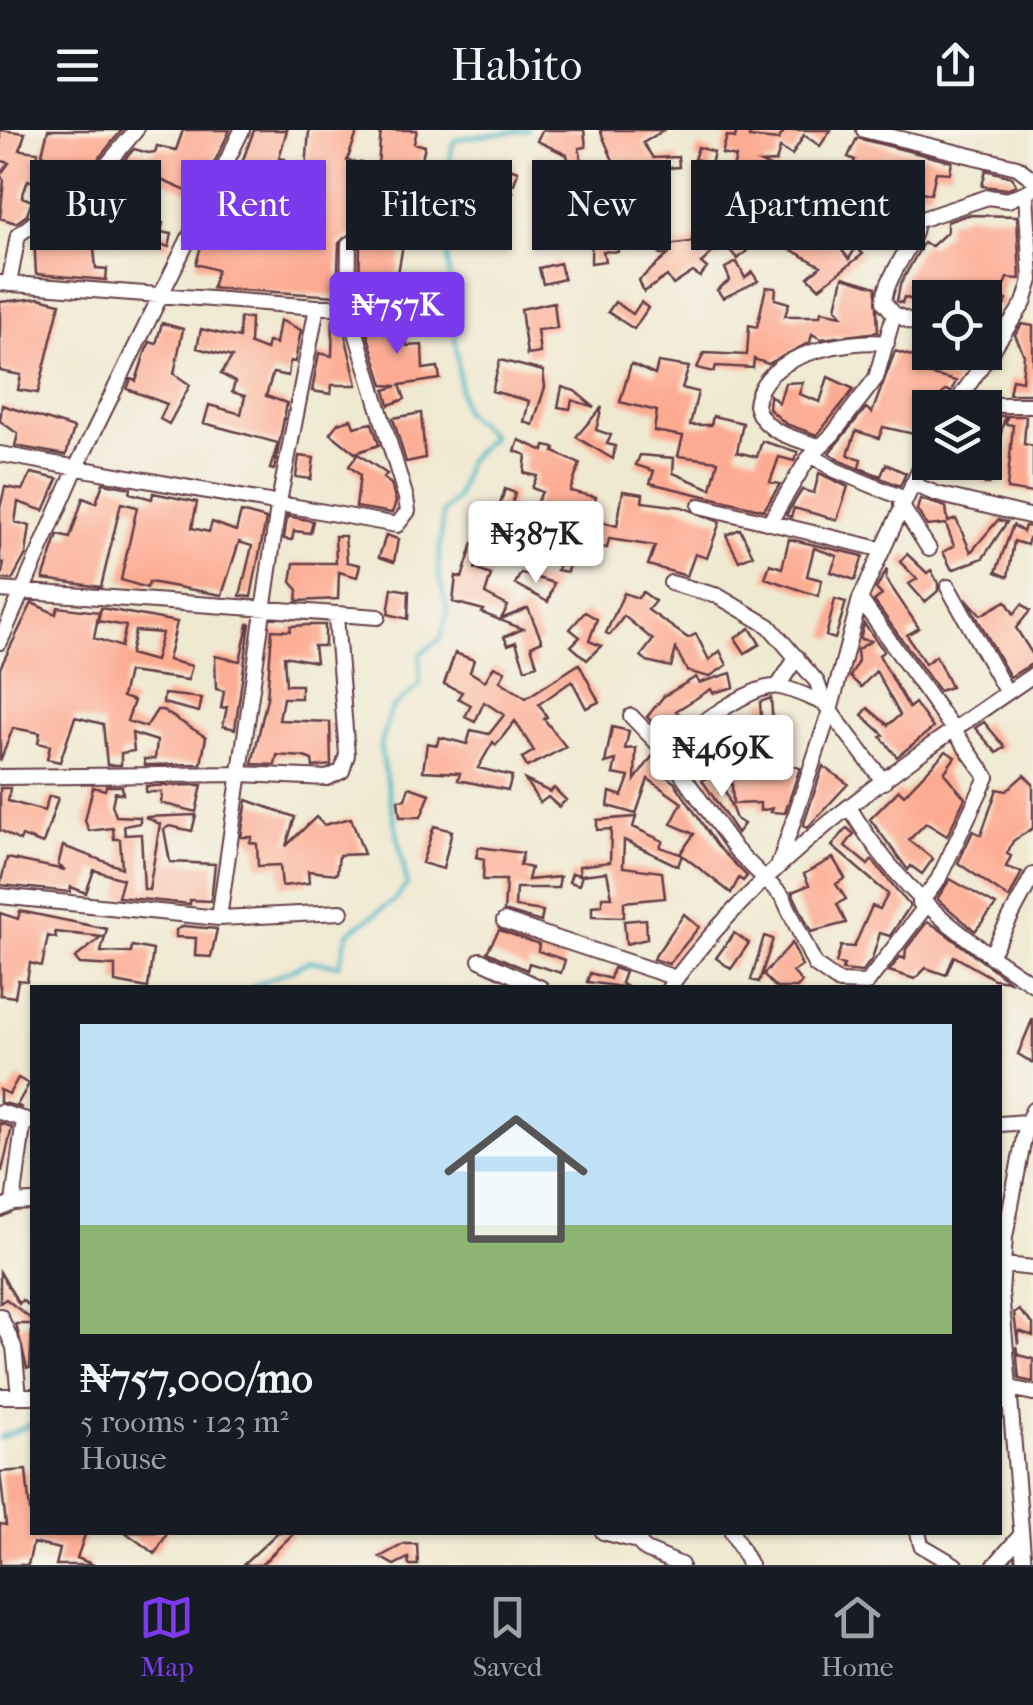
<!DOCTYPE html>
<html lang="en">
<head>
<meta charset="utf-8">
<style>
	:root { --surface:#171b24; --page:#242831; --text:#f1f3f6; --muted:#9ea1a6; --line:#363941; --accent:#7c3aed }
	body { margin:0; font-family:"IM FELL French Canon",serif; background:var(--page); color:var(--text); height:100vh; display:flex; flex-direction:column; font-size:38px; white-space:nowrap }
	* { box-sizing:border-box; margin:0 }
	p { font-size:32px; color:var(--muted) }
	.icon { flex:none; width:55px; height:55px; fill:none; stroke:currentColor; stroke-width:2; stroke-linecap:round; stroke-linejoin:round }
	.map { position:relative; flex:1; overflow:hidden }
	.sheet { position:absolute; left:30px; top:855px; width:972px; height:550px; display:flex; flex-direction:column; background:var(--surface); border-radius:0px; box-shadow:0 2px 8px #0004 }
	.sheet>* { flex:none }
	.hud { position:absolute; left:30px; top:30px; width:975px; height:90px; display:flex; gap:20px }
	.tools { position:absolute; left:912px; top:150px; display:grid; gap:20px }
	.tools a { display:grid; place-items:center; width:90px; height:90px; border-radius:0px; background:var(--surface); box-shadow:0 2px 8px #0004; font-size:50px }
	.price { position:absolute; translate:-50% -85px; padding:0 22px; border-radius:10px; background:#fff; color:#222; font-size:32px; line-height:65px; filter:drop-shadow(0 2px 5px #0008) }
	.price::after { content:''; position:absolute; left:50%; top:60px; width:30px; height:22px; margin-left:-15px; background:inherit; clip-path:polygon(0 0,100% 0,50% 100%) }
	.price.selected { background:var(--accent); color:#fff }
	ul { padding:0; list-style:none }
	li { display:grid; align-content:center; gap:20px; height:530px; padding:0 50px }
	li span { display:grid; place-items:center; height:310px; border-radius:0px; color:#555 }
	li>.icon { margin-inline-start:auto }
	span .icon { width:180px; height:180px; fill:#fffc; stroke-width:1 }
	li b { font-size:42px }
	.pill { padding:0 35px; border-radius:0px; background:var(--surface); box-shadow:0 2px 8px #0004; font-size:35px; line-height:90px }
	.pill.selected { background:var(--accent); color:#fff }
	header { display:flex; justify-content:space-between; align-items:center; height:130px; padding:0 50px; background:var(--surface); font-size:45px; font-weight:600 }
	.tabs { display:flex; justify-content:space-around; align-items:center; height:140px; border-top:2px solid var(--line); background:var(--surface); font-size:28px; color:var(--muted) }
	.tabs a { display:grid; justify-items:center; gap:5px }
	.tabs .selected { color:var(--accent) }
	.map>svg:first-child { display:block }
</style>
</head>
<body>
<header><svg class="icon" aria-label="menu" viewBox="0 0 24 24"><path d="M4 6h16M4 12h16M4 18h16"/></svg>Habito<svg class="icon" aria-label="share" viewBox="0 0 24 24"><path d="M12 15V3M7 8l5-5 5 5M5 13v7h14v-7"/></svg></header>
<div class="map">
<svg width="1033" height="1435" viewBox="0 0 1033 1435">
	<rect width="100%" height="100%" fill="#f7f3e8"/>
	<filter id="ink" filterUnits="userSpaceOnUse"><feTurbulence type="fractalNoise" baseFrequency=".01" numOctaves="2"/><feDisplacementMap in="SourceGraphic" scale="20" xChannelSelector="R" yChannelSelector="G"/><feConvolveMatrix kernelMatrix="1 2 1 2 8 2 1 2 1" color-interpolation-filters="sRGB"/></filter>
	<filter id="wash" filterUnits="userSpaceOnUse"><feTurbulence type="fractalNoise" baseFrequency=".0048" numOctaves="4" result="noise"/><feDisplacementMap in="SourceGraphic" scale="40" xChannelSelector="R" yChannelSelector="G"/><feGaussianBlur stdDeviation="2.25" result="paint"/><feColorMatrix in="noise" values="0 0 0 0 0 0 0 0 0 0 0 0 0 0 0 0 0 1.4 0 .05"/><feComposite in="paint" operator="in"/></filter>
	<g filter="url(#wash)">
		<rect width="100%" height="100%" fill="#f0e9d2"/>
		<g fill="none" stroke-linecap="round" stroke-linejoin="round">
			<path stroke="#49b6c5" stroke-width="4" d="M250,858L310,831L339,835L348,803L395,770L407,754L380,617L391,579L420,555V524L441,508L448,482L438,441L443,382L457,368L467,331L492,306L463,281L461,269L445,101C453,71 445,40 454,11L461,8L528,0
				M0,1308L32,1294"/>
		</g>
		<g id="blocks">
			<path fill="#fdab93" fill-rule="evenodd" d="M0,0L25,3L20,20L38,22L37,42L46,45L43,55L28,50L22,67L32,71L27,85L16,93L0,88L4,50L0,45L9,33L0,30Z
				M48,0H122L94,34L75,49L58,44L62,32L42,24Z
				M183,0H230L198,66L154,47L149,66L128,61L133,40L121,34L134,19L148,23L155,22L157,16L176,20Z
				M254,0H287L279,28L285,29L284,34L306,39L309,0H358L347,31L378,35L381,0H417L414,13L425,16L418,45L430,48L426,63L418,61L419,110L404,109L394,166L359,164L360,113L350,104L339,113L337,166L212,158L217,140L196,134L204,105L207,96L213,97L226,60L239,64L247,38L241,35ZM363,52L398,56L390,81L364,78ZM282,54L324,64L322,85L282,87Z
				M542,0H584L586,17L579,18L584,41L614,33L600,0H664L643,13L653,28L678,27L679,37L667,38V57H653L654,62L621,63L620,46L575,58L567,25L537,11Z
				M737,0H751L749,7L778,10L785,0H831L820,16L804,5L792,25L780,18L776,32L761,33L813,58L810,64L787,60L779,56L781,52L754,44L751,58L729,54L736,27L722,24L727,6L735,8Z
				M857,8L952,32L950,43L936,42L931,64L922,62L913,69L902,53L889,50L881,67L868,61L865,72L845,69L850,61L842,56L855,30L848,27Z
				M698,17L714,22L707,52L698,50L702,31L694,29Z
				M504,36L518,41L514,54L506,56L512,61H504L498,74L492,71L497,58L490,55L472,105L476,107L471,121L457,116L466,81L459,78L471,54L485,39L499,51Z
				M986,40L1012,47L1016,55L1007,59L982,56Z
				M89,64L112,72L110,80L163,93L161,102L172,104L169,117L106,96L94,119L96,138L107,139L106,150L36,144L34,106L45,103L49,95L62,97L70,79L79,80Z
				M592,75L622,83L619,105L649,94L653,103L619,116L618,122L603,121L605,131L591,133Z
				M967,85L1017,86L1020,149L1007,148L999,166L1007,170L1002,179L985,168H930V176L904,167L902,173L897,171L900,155L923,113L932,116L947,102V92Z
				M764,86L806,102V87L814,88V105L822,96L849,129L856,117L863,124L819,158L808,147L821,136L757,101Z
				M719,88L747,121L738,129L723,113L701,133L707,138L700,147L693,142L673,155L667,146L644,162L639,150L668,125H660L659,116L690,112Z
				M737,132L745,148L752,142L758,151L723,168L717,160L730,150L725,138Z
				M560,133L564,149L543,154L539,138Z
				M843,147L876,157L878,202L821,209L812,204L810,212L768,234L754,229L753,238L716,236L714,242L697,238L704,223L747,225L749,195L757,197L766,157L776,158L775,169L789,173L785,186H820L821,181L842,185L836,178Z
				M39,168L60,173L38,263L18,260L21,245L0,241V172Z
				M554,172L557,198L537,200L540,223L527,225L521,179Z
				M615,172L633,184L641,172L648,178L634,199L608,182Z
				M240,188H251L250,214L266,220L268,212L276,214L280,190L301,200L295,232L290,231L288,246L273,243L266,266L287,273L274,340L270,339L278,313L204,293L209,275L241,284L245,266L232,262L235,252L221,244L232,227L197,218L201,199L239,208Z
				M406,188L407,216L422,215L423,239L438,237L440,249L400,255L405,269L389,275L385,260L397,256L383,255L363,190Z
				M333,191L342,192L357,255H332L331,264L312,261L319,223L332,226Z
				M162,193L183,199L174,244L190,255L169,294L160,289L167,274L127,259L131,249L136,251L146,220L150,212L156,214Z
				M1022,194L1033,196V264H1009L1012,249L1022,251L1024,225L1015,205Z
				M924,209L930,211V224L924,243L956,251L951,262L946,260L930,278L927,307L883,297L879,308L856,301L848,325L861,329L859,338L881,346L886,334L906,343L900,356L840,331L829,323L866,278L872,283L895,221L918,228Z
				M500,230L543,241L545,257L533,295L524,292L529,271L492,261Z
				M658,232L689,237L682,258L698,262L690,295H711L713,286L743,293L737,322L757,327L762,311L798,322L794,331L779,327L770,352L780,354L764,380L650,353L654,341L636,335L640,325L674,328L673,343L711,359L718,331L678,326L683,306L654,301L657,281L620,272L631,234L655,245Z
				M828,247L854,259L817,305L786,294L769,279L770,265L779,273L785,253L803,252L799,264L820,272Z
				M562,257L575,261L594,277L572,270L570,279L558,277Z
				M2,275L74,298L66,325L15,316L18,304L0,291Z
				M602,277L596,300L611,305L607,314L615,316L613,329L576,307Z
				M421,283L425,328L406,332L393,288Z
				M997,286H1005L989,354H985L990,308L985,307V291L995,292Z
				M1007,286H1026L1024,314L1033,316V363L1007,359L1013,295L1006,294Z
				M351,289L354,297L372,293L379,315L355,323L330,303L338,293Z
				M519,310L544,321L545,316L555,318L554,322L580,334L570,361L596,367L590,389L617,396L623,361L643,364L642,372L682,377L720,392L707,428L695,424L687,446L648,435L655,416L609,409L607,418L574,413L567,442L557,440L560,430L538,424L543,403L530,400V385L542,362L532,358L537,346L524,343L526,325L515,321Z
				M358,324L387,344L383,348L391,354L396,372L392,383L356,377L360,345L349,336Z
				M299,326L314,328L311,349L296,347Z
				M31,343L58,349L44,381L18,372L15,392L30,396L26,424L12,450L1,449L4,433L0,432V378L5,357L22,360Z
				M819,343L848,357L837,390L794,378L791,387L786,385L802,360L814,363Z
				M103,353L131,358L130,363L152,369L153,363L197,372L192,398L209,402L212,392L236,401L241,382L266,389L251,467L240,466L252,416L239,412L222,465L149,452L147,458L121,450L137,377L121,373L101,457L43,449L58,405L70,408L83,368L96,373Z
				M505,359L515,363L506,398L488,391L494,376L499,378Z
				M920,369L946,377L948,392L956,389L971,422L998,390L1007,392L983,428L952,440L943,422L954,416L946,394L927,396L917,380Z
				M287,386L313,391L310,403L294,401L292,410L284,409Z
				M1013,395L1023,402L1025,396L1033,397V409L1029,408L1027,415L1014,411L1008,447L996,442Z
				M740,399L753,425L739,431L726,405Z
				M386,405L398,409L394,432L379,427Z
				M335,406H345L347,432L360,435L357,447L339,442L338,469L297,471L298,460L291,452L294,433H336Z
				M789,409L863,426L855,450L831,442L837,426L814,418L807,446L822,450L818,466L765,448L770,434L782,438Z
				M473,413L483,416L475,439L491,445L485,464L508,476L501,489L528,478L542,511L531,516L537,535L525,539L516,512L508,515L504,507L523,499L482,483L484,480L453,472L456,446L462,448Z
				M907,424L927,443L931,440L938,453V461L925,472L909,454L917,449L900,432Z
				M887,439L886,449L919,498L907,505L925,534L936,526L951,557L939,561L874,471L882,465L876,459Z
				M521,443L554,453L548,472L515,454Z
				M392,458L409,461L408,489L388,484Z
				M643,462L655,471L648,480L688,508L696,504L709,530L720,521L727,535L709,547L687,541L676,519L671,537L647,531L641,526L653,510L624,486L610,505L606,503L624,463L638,468Z
				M966,468L981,485L1006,471L1014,484L1022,474L1030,481L1016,498L1033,525V533L1010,547Z
				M835,469L846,472L835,509L826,506Z
				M32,473L56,484L58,477L99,482L94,508L121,517L126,496L98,491L101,478L177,492L168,530L192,536L188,550L128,542L122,567L134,571L127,591L146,597L157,580H162L206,607L201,634L145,635L144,629H155L157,611L132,603L134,621L121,623V635H107L103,594L75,587L60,632L47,629L50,616L38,613L40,603L13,598L0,631V538ZM135,501L162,503L155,531L130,524Z
				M585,482L597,489L589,511L601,516L587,530L571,516L580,507L570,499Z
				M248,494H250L235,599L223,596L227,577L221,578L224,561L216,559L215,526L240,531Z
				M864,494L884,521L879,525L909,578L915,573L933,598L897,627L881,607L884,605L862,585L868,578L888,595L900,585L876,541L861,557L850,547L858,531L857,520L871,511L860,509Z
				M308,495H325V516H314L316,532L284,526L286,555H301V568H283L279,590L330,592L331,635L313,637L312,630L304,627L277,625L275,635L252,634L267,568L272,500L290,501L291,496Z
				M750,498L760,514L745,523L735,508Z
				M455,523L474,530L470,542L485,551L494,536L505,541L500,551L526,568L579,534L599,572L586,578L572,551L539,574L547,587L544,589L566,617L527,637L522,628L534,621L515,591L496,615L493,612L478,638L512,646L508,660L458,650L460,643L423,641L427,613L437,615L439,607L467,614L471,600L489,604L504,585L484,572L475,592L465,587L471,575L458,568L462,562L444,554Z
				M731,543L734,557L713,563L711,559L676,581L686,591L667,607L647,587L664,566L696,547L699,553Z
				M164,564L202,568L199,582L163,573Z
				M771,568L776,639L777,632L800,638L785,683L771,682L773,678L760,681V673L733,674L731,637L753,627L731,630L730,610L709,619L714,632L689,636L680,624L699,608L762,601L760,572Z
				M984,592L1005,617L997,623L975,598Z
				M612,597L629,601L625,619L636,618L635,650L654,624V633L663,639L658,640L675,653L717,716L747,746L743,751L739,748L731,763L682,725L678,736L624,710L623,737L662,742L665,768L624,772V787L592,786V776L602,775V767H612L607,742L582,745L579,755L569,752L572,743L580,745L579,736L610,732L611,699L597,700V690L636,687L633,697L663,711L660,717L680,724L694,704L671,694L682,673L648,649L636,684L608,676L610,662L622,666L629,647L613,644L616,630L605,633Z
				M946,621L955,627L944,643L965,668L947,706L926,693L909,710L933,729L922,744L911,736L908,740L870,689L899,660L904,665Z
				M823,636L848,654L807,698L803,696Z
				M718,643L736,689L744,694L737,703L702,650Z
				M1024,645L1033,654V698L1013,711L1007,724L1011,726L1006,737L1022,742L1009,768L958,733L973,701L981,705L997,659L1006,661Z
				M525,650L550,662L554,658L566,670L559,677L548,667L540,673Z
				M202,655L196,682L161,673L162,662H146V656Z
				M106,656H122L123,664L115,662L112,675L116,686L140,687V693L124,696L125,705L141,704L144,759L149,760L160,694L145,687L196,685L192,701L170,696L164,699L170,732L215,734L211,771L190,770V774L118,767L123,749L94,740L86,763L71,757L70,762L0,755L7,728L65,740L58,735L63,716L122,738L120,709H114L113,698L89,701L85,691L93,657L105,660Z
				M409,657L430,664L421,687H400L398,670L405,669Z
				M0,658H10L8,671L44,681L49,666L58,668L43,714L22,706L20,711L0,700Z
				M247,670L295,687L286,716L316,687L324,695L351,688L364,724L339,725L337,744L308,741L309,753L282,756L280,735L258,736L257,714L250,712L252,707H241Z
				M434,696L452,701L443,739L422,733Z
				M847,698L854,704L845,716L868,735L872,730L910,776L890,806L880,803L872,829L862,842L842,840L844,835L836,833L841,816L854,817L872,776L880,779L888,764L832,716Z
				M479,717L523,723L520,735L531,738L528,750L560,747L558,758H516L515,777L543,781L541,792L504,781L506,750H483L484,729L476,727Z
				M833,728L845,748L836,754L846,769L837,774L846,793L811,802L792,762L809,755L804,744Z
				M950,749L996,775L975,801L937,769Z
				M20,781L107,799L101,822L131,823L132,816L153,820L148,858L115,852V836L80,834L75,828L102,807L55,802L56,808L48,806L42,836L30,833L27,851L18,850L15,867L0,865V783L18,789Z
				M684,784L699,797L669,834L653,829Z
				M646,789L647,809L626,814L624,791Z
				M927,792L935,796L1009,851L994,849L954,826L946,845L926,838L915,849L889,841L900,827L905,829L906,819Z
				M184,796L217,799L211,827L195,826L196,808L176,807V800Z
				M499,800L539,814L538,821L565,830L561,843L529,833L527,840L487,822Z
				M734,803L749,813L731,839L716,828Z
				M764,806L773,809L759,852L751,850Z
				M792,813L802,836L793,842L802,852L797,858H776L763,845Z
				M613,838L625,842L621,853L629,858L587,852L590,843L610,849Z
				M1033,888V933L1018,924Z
				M18,948L29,954L17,975L22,978L0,972V960L9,964Z
				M0,993L12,997L2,1041H0Z
				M0,1142L19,1174L22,1170L32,1178V1190L6,1169L0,1173Z
				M1019,1180L1033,1194V1206L1019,1201L1018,1214L1014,1184Z
				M16,1194H32L30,1238H27Z
				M1016,1216L1018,1225L1033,1229V1252L1019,1249Z
				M26,1340L32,1402H86L77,1428L94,1435H56L60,1419L33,1413L28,1435H0V1394L6,1395L0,1342Z
				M125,1402H168L155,1424Z
				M278,1402H295L261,1435H243Z
				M404,1414H417L418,1435H409L408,1428L394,1435L380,1427Z"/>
		</g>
	</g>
	<g filter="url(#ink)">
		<use href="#blocks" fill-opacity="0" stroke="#633d44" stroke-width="2.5"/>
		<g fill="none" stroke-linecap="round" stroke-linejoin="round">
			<defs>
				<path id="street" d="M864,0L1017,37L1033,49
					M721,69H774L916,91L988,67L1008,70L1033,59
					M916,91C913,121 887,142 884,172L894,184L930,200
					M0,153L317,177H413
					M9,154L18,105L101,42L136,0
					M955,275H1033
					M953,278L1024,173L1031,150L1026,62
					M819,316C795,309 762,302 756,275C762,224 845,209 887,213
					M0,324L397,395L408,381L406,368L348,176L349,114
					M813,326L835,340L905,369
					M912,354L937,364L1033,387
					M901,375L929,419
					M700,376L880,419
					M771,390L808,329L833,304L876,248L894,184
					M671,453L718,466L769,496L817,552L824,573L884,652
					M948,457L1007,563
					M0,460L378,487
					M860,469L987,647L938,750L920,773
					M0,512L77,336L242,0
					M778,556L797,527
					M631,586L666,622L736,720L783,767L815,835L839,852L867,853L925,777
					M666,622C686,603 753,552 780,557C795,560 810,568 824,573
					M0,647L242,644L327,648L342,641L347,625L336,487
					M849,677C898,759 954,803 1033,854
					M779,734L830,581L860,469L930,317
					M0,766L219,788L341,782
					M219,788L278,377L317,177
					M504,791L676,848
					M990,826L1033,745
					M480,830L541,858
					M669,858C763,727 903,634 1033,545
					M0,982L32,992
					M1000,994L1027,992
					M13,1073L24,989
					M0,1079L13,1073L32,1072
					M1005,1135L1033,1138
					M0,1186L14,1217L19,1266
					M1006,1257L1033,1263
					M0,1266H32
					M603,1402L637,1411L646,1420L681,1435
					M732,1402L750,1435
					M918,1402L921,1415L955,1435
					M995,1435L1021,1405
					M1024,1435L1001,1162L1005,1107L1027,992L1033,980"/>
			</defs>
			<use href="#street" stroke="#633d44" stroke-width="18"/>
			<use href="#street" stroke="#fff" stroke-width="14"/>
		</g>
	</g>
</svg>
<div class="tools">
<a><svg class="icon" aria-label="locate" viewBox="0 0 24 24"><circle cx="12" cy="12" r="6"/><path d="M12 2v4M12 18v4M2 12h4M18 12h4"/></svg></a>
<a><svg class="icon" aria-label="layers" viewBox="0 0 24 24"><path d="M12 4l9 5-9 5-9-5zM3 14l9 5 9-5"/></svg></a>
</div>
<b class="price selected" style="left:397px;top:227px">₦757K</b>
<b class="price" style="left:536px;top:456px">₦387K</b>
<b class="price" style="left:722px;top:670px">₦469K</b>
<div class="hud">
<a class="pill">Buy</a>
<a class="pill selected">Rent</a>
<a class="pill">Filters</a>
<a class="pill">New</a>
<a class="pill">Apartment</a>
</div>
<section class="sheet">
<ul>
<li><span style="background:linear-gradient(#bfe0f5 65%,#8fb573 0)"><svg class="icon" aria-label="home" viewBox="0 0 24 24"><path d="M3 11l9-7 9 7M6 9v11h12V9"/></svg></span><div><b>₦757,000/mo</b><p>5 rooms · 123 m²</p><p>House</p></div></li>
</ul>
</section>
</div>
<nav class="tabs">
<a class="selected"><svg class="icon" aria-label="map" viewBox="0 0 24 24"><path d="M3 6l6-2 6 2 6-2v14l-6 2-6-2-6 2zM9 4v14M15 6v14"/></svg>Map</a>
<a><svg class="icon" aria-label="saved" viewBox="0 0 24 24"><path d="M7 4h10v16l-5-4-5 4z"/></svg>Saved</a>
<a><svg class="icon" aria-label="home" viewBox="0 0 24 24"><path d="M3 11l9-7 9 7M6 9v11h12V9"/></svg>Home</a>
</nav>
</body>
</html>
